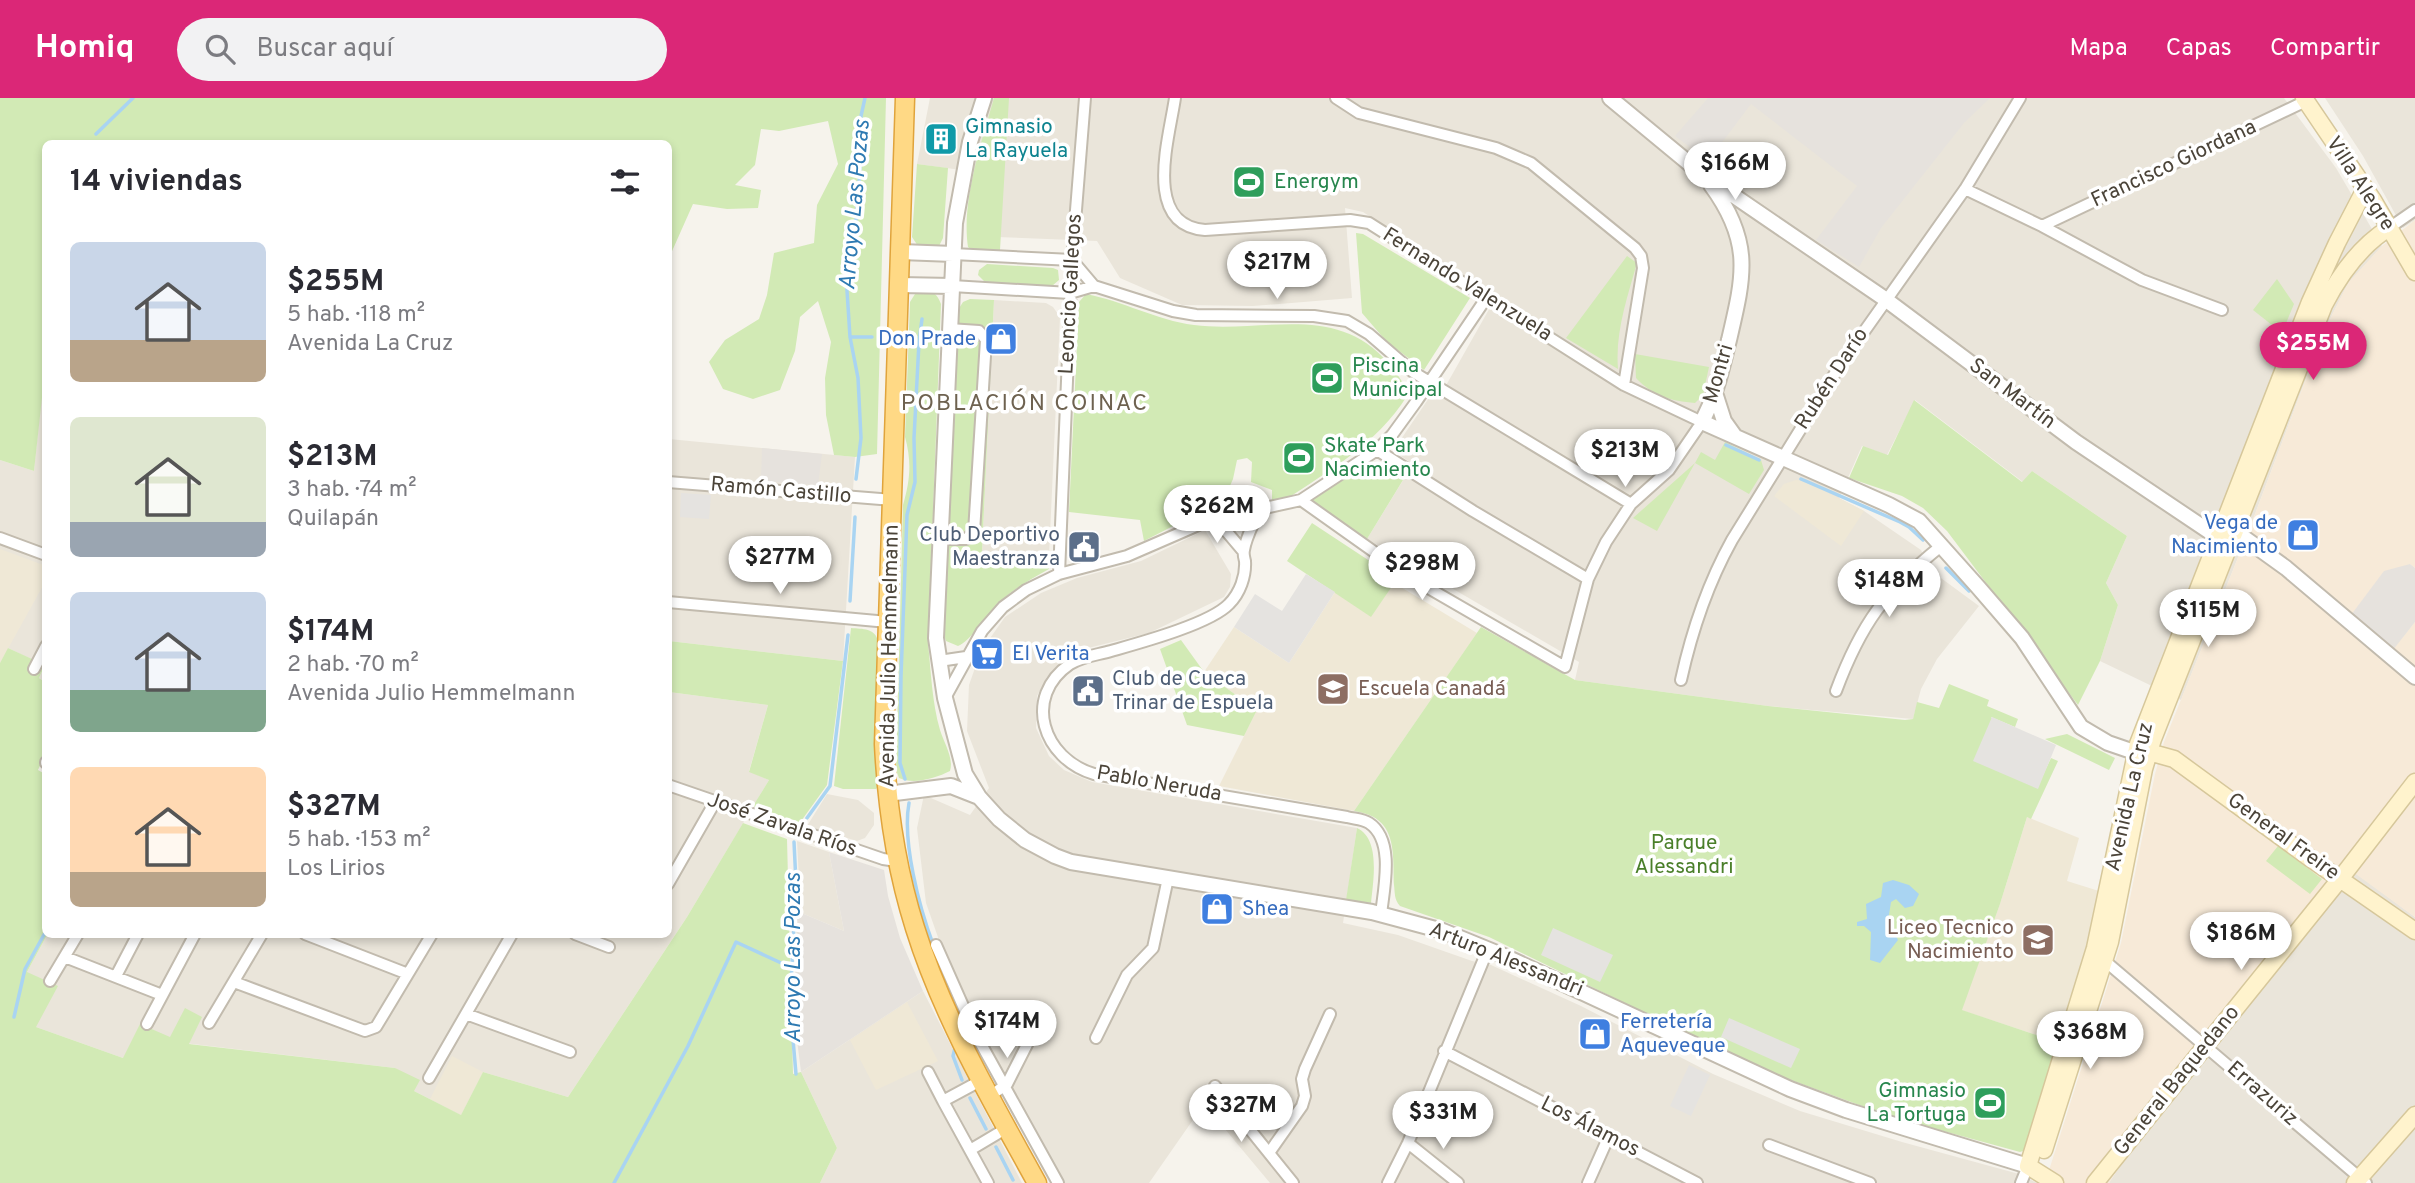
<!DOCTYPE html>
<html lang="es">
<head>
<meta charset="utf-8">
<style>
	:root { --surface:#fff; --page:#f2f2f3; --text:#2b2b33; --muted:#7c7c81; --accent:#db2777 }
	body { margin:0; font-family:Overpass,sans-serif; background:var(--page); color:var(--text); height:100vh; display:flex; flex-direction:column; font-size:26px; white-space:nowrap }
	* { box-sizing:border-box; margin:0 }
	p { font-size:23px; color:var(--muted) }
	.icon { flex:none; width:38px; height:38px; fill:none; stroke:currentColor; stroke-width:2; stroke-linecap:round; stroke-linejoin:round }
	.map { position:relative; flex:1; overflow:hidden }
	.panel { position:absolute; left:42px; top:42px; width:630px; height:798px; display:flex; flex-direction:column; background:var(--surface); border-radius:10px; box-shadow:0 4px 10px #0003 }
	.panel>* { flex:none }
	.price { position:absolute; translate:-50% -60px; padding:0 16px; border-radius:24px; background:#fff; color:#222; font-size:23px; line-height:46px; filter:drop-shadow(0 2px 4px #0008) }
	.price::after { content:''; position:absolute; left:50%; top:42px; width:21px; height:16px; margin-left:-10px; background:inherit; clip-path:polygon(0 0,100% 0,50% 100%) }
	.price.on { background:var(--accent); color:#fff }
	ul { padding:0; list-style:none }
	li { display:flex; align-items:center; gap:21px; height:175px; padding:0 28px }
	li span { display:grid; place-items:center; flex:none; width:196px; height:140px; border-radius:10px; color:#555 }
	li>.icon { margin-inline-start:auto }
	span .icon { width:84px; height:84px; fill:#fffc; stroke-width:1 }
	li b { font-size:30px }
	h2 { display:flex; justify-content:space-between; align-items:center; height:84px; padding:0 28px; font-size:30px }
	header { display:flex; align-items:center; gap:42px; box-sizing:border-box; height:98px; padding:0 35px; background:var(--accent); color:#fff }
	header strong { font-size:33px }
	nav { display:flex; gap:38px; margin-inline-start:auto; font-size:24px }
	.search { width:490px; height:63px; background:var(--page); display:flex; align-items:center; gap:18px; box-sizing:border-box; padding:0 24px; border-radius:38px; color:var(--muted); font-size:26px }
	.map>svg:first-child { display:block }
</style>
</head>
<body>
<header>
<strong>Homiq</strong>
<div class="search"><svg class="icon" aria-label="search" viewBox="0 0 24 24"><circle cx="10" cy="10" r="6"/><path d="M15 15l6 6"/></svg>Buscar aquí</div>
<nav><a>Mapa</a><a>Capas</a><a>Compartir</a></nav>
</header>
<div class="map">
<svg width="2415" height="1085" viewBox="0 0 2415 1085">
	<rect width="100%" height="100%" fill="#f6f3ec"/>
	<path fill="#eae5da" d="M930,0H2284L2336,70L2382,148L2348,186L2324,233L2249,432L2181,602L2100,563L2118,507L2106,485L2127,438L2032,373L2023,384L1915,302L1887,357L1862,348L1839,400L1864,413L1921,452L1930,472L1979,508L1937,561L1921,591L1913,621L1768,608L1575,582L1579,564L1367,441L1413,366L1393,353L1433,294L1440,298L1496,199L1363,114L1345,110L1352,200L1253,208L1182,207L1120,180L1097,143L997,139L998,77L917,66Z
		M2325,0H2415V122L2403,130L2363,58Z
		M994,202L1046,205L1053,209L1060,219L1049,458L982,455Z
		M45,263V584L39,580L45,568L8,550L0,565V362L34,373Z
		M669,341L855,359L843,563L669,543Z
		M1205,432L1231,476L1230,489L1224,499L1149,535L1080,552L1061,563L1047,579L1037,598L1036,630L1049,658L1064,672L1092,684L1357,730L1343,825L1398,837L1472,863L1491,867L1581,908L1713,976L1800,1013L1902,1044L2019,1076L2037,1085H1270L1204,1006L1149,1085H1059L947,865L926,805L917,730L924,697L970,717L989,690L967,633L969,587L981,553L1005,519L1041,495L1077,480L1141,463Z
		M669,594L768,607L749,673L769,682L687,819L568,999L483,974L461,1017L414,993L395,970L184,945L123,960L36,929L27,874L47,837L668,836Z
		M827,696L858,702L874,715V727L865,740L857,743L807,728Z
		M797,743L829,754L844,833L797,813L800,799Z
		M2353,773L2415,819V1085H2109L2120,1068Z
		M923,893L1022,1085H820L837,1050L801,974Z"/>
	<path fill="#f7ead8" d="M2415,122V470L2410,466L2392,552L2415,524V819L2353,774L2120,1068L2109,1085H2045L2121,845L2155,676L2164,644L2249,432L2324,233L2348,185L2382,148Z"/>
	<path fill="#e6e2dd" d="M1708,0H1990L1964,25L1881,130L1859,169L1816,142L1857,88L1751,6L1708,63L1675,38Z
		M762,350L822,356L818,387L761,383Z
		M2410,466L2415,470V524L2393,552L2351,517L2384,473Z
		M829,754L884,772L888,798L900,840L923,893L801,974L794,918L797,813L844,833Z"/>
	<path fill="#efe8d6" d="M1796,382L1805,383L1864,413L1841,448L1774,398L1784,386Z
		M0,451L46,468L45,484L0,565Z
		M1394,485L1477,535L1354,713L1219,688L1257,612L1204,574L1234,529L1289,565L1335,494L1371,518Z
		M2027,719L2079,740L2067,783L2099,793L2082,879L2060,945L1961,912L2000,806Z
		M907,904L938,963L876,992L850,942Z
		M452,958L483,974L461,1017L430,1001Z"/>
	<path fill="#d2eab5" d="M0,0H886L877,356L855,359L834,357L826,317L825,280L831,244L818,203L800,219L795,253L780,292L753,301L723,291L709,264L725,242L759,221L767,197L774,155L814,145L817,107L838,66L828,23L779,33L761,31L755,67L735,87L761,92L758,110L727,111L693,106L669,160L668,46H46V263L34,373L0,362Z
		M994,0H1009L1000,152C989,153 976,157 968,149C961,103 982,43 994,0Z
		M917,66L948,70L943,140L939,148H918L912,139Z
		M1356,135L1363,136L1470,200L1424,272L1386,243L1362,215Z
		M1627,158L1637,165C1627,200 1615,235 1618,271L1566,240Z
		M987,166L1053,170L1058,172L1059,182L1052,188L985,184L978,177L979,172Z
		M2277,181L2294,206L2282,235L2253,212Z
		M922,192C934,193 937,196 941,206L928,545C931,574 932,604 940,632C944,645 954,660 950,673C936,680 914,687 899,680L896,672L903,407C910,383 912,364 905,339L910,204L915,196Z
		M1086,196C1123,203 1156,222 1194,227C1263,236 1337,203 1389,266C1396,275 1407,287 1407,298C1377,346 1330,372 1285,402L1272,404V392L1251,384L1252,364L1247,360L1237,362L1233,381L1225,399L1235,405L1245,400L1250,402L1251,407L1206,411L1144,443L1140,422L1069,414L1079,204Z
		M970,201L994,202L982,454L1049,458V471C1033,480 1017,489 1003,501C991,512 969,545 958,548L946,543L943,534L958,212L963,204Z
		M1635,256L1709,269L1703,297L1695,305C1671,303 1653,298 1636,280Z
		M1914,302L2022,384L2032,373L2127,438L2106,485L2118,507L2100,563L2078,607L1947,433L1923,410L1902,398L1849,380L1863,348L1888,357Z
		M1725,344L1761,362L1764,372L1749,396L1695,365L1657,433L1633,420L1695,365L1701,354L1715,362Z
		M1372,363L1403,382L1367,441L1311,403Z
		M1312,425L1397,481L1371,519L1287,463Z
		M1481,529L1575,582L1768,608L1905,622L1913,621L1917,604L1939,610L1949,586L1989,602L1987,608L2018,621L2015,629L1991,619L2037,690L2051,660L2058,663L2031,721L2027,719L2000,806L1962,912L2060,945L2026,1052L2020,1054L1892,1019L1788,981L1703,943L1489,839L1400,808C1394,801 1395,795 1394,787C1393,752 1397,719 1354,713Z
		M851,530C863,531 875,530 878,543L874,650L878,689L876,691H843L834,688Z
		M1181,542L1204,574L1257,612L1244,638L1187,627L1160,551Z
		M669,543L843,563L827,687L799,726L753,708L769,682L749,674L768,607L669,594Z
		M8,550L45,567L39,580L45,584V657L38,672L45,676L47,837L27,874L58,888L36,929L123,960L140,926L170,939L185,910L202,919L189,946L395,970L420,982L414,993L461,1017L483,974L568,999L687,819L743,725L787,741L793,976L801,974L837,1050L820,1085H0V565Z
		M2067,636L2115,660L2109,672L2045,641Z
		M1357,730C1381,741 1373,784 1371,805L1346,802Z
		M2278,748L2322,781L2310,796L2266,763Z"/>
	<path fill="#e5e3e0" d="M681,395L711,397L709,421L680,419Z
		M1306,476L1335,494L1289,565L1234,529L1255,496L1282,513Z
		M1992,619L2056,647L2038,691L1973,663Z
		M1553,830L1613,857L1600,884L1541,857Z
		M1729,920L1800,951L1791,970L1721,939Z
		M1689,967L1710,977L1691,1018L1670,1008Z"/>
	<path fill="#a9d4f2" d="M1893,782L1909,787L1919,796L1913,808L1905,810L1896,801L1891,804L1888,823L1898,842L1880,865L1870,862L1871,834L1864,828H1857V824L1867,821L1866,806L1881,799L1883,785Z"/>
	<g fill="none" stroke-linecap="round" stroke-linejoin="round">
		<path stroke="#a9d4f2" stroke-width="3.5" d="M96,36L133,0
			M850,239H872
			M1726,347L1759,362
			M856,381L861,340L858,280L850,239L846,177L855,134L860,73L861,18L865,0
			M1801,381L1900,424L1909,429L1923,442
			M1946,470L1969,493
			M850,503L855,419
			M905,681L900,665L901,578L907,417L915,384L914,340L919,244L922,221
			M909,705C902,743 919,809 933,846
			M807,720L830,688L848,537
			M794,744L796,785L790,907L796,976
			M14,919L25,871L46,833
			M955,950L953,958L962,982
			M970,1000L986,1031
			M996,1049L1013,1082
			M614,1085L688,948L736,844L792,870"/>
		<defs>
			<path id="minor" d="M1175,0C1169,41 1142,127 1205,132L1350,122L1369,125L1624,287L1702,324L1669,372L1631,406L1606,444L1588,481L1565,569L1411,480L1301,402
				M1336,0L1359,15L1496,50L1531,65L1635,150L1641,158L1643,170L1624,287
				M1965,91L2042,128L2142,182L2222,212
				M2042,128L2306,3
				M2389,130L2415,112
				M953,156L1072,162L1094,188L1173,213L1196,217L1314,218L1347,223L1369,236L1413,274L1631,406
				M952,188L1070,195L1094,188
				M1377,352L1473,413L1588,481
				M668,384L893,402
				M1259,412C1254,425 1246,439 1244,452C1243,456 1244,459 1245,463C1246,478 1240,495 1229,506C1210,526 1139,545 1111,553C1097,557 1083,558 1070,566C1022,599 1043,661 1094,676L1347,719C1355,721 1363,721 1369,725C1395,742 1384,790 1381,816
				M1216,421L1243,453
				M0,440L46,457
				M939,441H966L974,434L986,242L979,233L949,231
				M1059,476L1072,162L1085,0
				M668,504L888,524
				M939,563L966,559
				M34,571L46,548
				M1681,582C1692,532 1707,487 1732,442L1839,269L1965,91L2020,0
				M1836,593C1861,526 1885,493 1941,448
				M945,600L982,533L1003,509L1026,492L1059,476L1127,458L1210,422L1301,402L1377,352L1392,337L1416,304L1487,199
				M46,664V665
				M668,687L883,761L897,763
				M668,786L715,704
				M305,836L408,876
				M575,836L609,849
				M936,847L975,935L1058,1085
				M65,859L162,897
				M2101,861L2105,863L2366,1085
				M116,878L138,836
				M50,883L78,836
				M234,884L365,933L376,929L432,836
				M466,916L570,954
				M209,925L262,836
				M147,926L195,836
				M1096,940L1127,877L1153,850L1168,780
				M1444,953L1697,1085
				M928,974L943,1003
				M429,980L512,836
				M982,982L943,1003L988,1085
				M1215,988L1293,1085
				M990,998L1007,986L1044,913
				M1408,1045L1458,1085
				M1769,1047L1870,1085
				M970,1052L1007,1030
				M1269,1055L1302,1008L1305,998L1302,981L1305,971L1330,916
				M1388,1085L1408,1045L1488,851
				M1588,1085L1609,1038
				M2021,1085L2028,1068"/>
			<path id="tertiary" d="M984,0L970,44L955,125L936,540L945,600L965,676L979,699L999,721L1025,742L1055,758L1071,764L1372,814L1443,833L1504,858L1790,991L1846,1012L2028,1068
				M1610,0L1702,76L1885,201L2076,344L2210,434L2220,437L2236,434L2286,470L2415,579
				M1711,87C1753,144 1744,178 1729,242C1721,273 1717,295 1702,324L1889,407L1919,423L1978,489L2022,540L2081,629L2108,645L2140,656
				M901,154L953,156
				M900,187L952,188
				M1716,298L1724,323L1734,337
				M887,696L951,688L979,699"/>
			<path id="secondary" d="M2304,0L2373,102L2415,174
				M2140,656H2156L2174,661L2311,761L2415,833
				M2044,1052L2110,844L2144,671L2153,641L2324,207C2340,176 2360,148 2389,130
				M2055,1085L2028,1068L2095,850L2138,646L2310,204L2337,145L2365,91
				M2095,1085L2340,781L2415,684
				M2355,1085L2415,1017"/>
			<path id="trunk" d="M905,0L884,646C887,708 896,770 915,830C943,920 992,1003 1037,1085"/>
		</defs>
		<use href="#minor" stroke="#c2bbae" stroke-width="14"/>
		<use href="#tertiary" stroke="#c2bbae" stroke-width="18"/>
		<use href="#secondary" stroke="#d6c79b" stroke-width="19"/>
		<use href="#trunk" stroke="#e0a43c" stroke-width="21"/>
		<use href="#minor" stroke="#fff" stroke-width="10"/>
		<use href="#tertiary" stroke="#fff" stroke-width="14"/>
		<use href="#secondary" stroke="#fff3cd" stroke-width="16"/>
		<use href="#trunk" stroke="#ffd985" stroke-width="18"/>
	</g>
	<defs>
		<symbol id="building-square" viewBox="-11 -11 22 22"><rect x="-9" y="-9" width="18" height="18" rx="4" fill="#0f9aa8" stroke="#fff"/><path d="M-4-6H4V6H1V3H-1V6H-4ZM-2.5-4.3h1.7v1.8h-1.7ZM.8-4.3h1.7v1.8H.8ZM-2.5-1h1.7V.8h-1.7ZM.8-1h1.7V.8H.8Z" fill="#fff"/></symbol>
		<symbol id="stadium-square" viewBox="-11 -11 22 22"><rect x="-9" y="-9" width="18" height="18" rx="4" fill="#2e9e5b" stroke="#fff"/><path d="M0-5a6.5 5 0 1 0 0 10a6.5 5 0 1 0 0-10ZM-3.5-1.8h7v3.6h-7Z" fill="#fff"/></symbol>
		<symbol id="shop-square" viewBox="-11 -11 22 22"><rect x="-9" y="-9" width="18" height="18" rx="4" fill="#3f7fe0" stroke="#fff"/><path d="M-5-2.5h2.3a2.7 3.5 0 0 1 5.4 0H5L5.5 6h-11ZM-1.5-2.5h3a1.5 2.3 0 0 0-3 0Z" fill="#fff"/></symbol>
		<symbol id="civic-square" viewBox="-11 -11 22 22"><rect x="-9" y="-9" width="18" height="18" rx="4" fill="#5c6f8a" stroke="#fff"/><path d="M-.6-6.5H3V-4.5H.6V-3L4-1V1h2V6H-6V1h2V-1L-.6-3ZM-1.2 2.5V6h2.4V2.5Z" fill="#fff"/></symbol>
		<symbol id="supermarket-square" viewBox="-11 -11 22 22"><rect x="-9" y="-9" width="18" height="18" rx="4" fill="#3f7fe0" stroke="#fff"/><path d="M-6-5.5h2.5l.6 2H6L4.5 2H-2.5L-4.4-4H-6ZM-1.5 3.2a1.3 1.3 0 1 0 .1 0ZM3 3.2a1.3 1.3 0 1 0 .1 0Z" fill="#fff"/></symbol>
		<symbol id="school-square" viewBox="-11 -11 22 22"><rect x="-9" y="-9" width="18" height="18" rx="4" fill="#8d6e63" stroke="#fff"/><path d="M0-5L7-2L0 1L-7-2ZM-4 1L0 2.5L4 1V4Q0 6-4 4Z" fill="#fff"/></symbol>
	</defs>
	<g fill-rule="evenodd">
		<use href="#building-square" x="922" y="22" width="38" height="38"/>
		<use href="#stadium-square" x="1230" y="65" width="38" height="38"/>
		<use href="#shop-square" x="982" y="222" width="38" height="38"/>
		<use href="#stadium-square" x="1308" y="261" width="38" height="38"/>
		<use href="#stadium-square" x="1280" y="341" width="38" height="38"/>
		<use href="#shop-square" x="2284" y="418" width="38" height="38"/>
		<use href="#civic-square" x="1065" y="430" width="38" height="38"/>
		<use href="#supermarket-square" x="968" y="537" width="38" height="38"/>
		<use href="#school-square" x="1314" y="572" width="38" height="38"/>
		<use href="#civic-square" x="1069" y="574" width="38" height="38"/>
		<use href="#shop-square" x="1198" y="792" width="38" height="38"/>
		<use href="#school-square" x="2019" y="823" width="38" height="38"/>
		<use href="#shop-square" x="1576" y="917" width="38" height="38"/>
		<use href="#stadium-square" x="1971" y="986" width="38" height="38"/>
	</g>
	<g text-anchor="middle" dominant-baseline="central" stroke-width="7" stroke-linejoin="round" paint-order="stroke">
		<g font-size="21" fill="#0d838f" stroke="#fff" text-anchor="start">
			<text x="965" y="29">Gimnasio<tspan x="965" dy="24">La Rayuela</tspan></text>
		</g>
		<g font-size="21" fill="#4b4439" stroke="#fff">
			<text transform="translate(2174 66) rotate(-25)">Francisco Giordana</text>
			<text transform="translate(2360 86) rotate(57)">Villa Alegre</text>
			<text transform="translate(1467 187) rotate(32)">Fernando Valenzuela</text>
			<text transform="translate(1071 196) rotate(-87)">Leoncio Gallegos</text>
			<text transform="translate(1719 276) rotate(-74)">Montri</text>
			<text transform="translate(1832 281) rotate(-57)">Rubén Darío</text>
			<text transform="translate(2012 296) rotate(37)">San Martín</text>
			<text transform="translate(781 393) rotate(5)">Ramón Castillo</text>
			<text transform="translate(890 558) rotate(-89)">Avenida Julio Hemmelmann</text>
			<text transform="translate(1159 686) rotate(10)">Pablo Neruda</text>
			<text transform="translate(2130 699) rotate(-77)">Avenida La Cruz</text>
			<text transform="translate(782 727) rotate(19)">José Zavala Ríos</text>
			<text transform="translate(2283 739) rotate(36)">General Freire</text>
			<text transform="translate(1506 862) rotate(22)">Arturo Alessandri</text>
			<text transform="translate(2177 983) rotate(-51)">General Baquedano</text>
			<text transform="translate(2262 996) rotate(41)">Errazuriz</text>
			<text transform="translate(1590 1029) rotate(27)">Los Álamos</text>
		</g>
		<g font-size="21" fill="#27864d" stroke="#fff" text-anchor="start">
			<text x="1274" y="84">Energym</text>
			<text x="1352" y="268">Piscina<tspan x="1352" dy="24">Municipal</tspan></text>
			<text x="1324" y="348">Skate Park<tspan x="1324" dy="24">Nacimiento</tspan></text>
			<text x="1966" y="993" text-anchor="end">Gimnasio<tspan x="1966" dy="24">La Tortuga</tspan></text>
		</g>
		<g font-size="21" fill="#366cbe" stroke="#fff" text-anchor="start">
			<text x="976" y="241" text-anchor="end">Don Prade</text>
			<text x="2278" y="425" text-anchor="end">Vega de<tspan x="2278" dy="24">Nacimiento</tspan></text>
			<text x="1012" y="556">El Verita</text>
			<text x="1242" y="811">Shea</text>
			<text x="1620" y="924">Ferretería<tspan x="1620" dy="24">Aqueveque</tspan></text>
		</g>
		<g font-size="21" fill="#4e5e75" stroke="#fff" text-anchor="end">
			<text x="1060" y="437">Club Deportivo<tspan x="1060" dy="24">Maestranza</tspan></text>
			<text x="1112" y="581" text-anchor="start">Club de Cueca<tspan x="1112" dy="24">Trinar de Espuela</tspan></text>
		</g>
		<g font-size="21" fill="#785e54" stroke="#fff" text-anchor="start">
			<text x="1358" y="591">Escuela Canadá</text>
			<text x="2014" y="830" text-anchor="end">Liceo Tecnico<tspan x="2014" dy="24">Nacimiento</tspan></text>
		</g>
		<g font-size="21" fill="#4a7f2a" stroke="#fff">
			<text x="1684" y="745">Parque<tspan x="1684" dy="24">Alessandri</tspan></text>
		</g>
		<g font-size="23" font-style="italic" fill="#2e7ab2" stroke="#fff">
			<text transform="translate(856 107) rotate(-85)">Arroyo Las Pozas</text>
			<text transform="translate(794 860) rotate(-90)">Arroyo Las Pozas</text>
		</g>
		<g font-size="23" letter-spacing="2" fill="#6e6250" stroke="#fff">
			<text x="1025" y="306">POBLACIÓN COINAC</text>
		</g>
	</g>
</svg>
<b class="price" style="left:1735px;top:104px">$166M</b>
<b class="price" style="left:1277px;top:203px">$217M</b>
<b class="price on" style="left:2313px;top:284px">$255M</b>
<b class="price" style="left:1625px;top:391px">$213M</b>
<b class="price" style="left:1217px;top:447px">$262M</b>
<b class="price" style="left:780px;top:498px">$277M</b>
<b class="price" style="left:1422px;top:504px">$298M</b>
<b class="price" style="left:1889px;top:521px">$148M</b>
<b class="price" style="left:2208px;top:551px">$115M</b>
<b class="price" style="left:2241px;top:874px">$186M</b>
<b class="price" style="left:1007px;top:962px">$174M</b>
<b class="price" style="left:2090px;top:973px">$368M</b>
<b class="price" style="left:1241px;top:1046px">$327M</b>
<b class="price" style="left:1443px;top:1053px">$331M</b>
<section class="panel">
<h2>14 viviendas<svg class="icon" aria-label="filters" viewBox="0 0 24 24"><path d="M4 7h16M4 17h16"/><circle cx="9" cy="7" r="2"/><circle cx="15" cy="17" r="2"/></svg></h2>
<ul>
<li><span style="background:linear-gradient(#c9d6e8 70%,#b9a48a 0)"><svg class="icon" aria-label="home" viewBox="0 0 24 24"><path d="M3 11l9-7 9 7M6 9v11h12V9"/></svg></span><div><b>$255M</b><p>5 hab. · 118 m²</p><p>Avenida La Cruz</p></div></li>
<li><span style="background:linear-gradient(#dfe7d0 75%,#9aa5b1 0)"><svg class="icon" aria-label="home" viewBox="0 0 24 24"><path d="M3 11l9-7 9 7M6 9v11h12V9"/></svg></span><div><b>$213M</b><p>3 hab. · 74 m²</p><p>Quilapán</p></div></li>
<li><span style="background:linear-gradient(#c9d6e8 70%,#7fa58c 0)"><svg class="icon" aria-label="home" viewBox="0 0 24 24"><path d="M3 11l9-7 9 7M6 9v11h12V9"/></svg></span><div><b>$174M</b><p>2 hab. · 70 m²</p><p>Avenida Julio Hemmelmann</p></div></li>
<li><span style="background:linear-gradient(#ffd9b3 75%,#b9a48a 0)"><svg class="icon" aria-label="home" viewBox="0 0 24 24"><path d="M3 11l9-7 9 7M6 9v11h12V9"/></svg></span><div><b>$327M</b><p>5 hab. · 153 m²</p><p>Los Lirios</p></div></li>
</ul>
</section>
</div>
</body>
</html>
